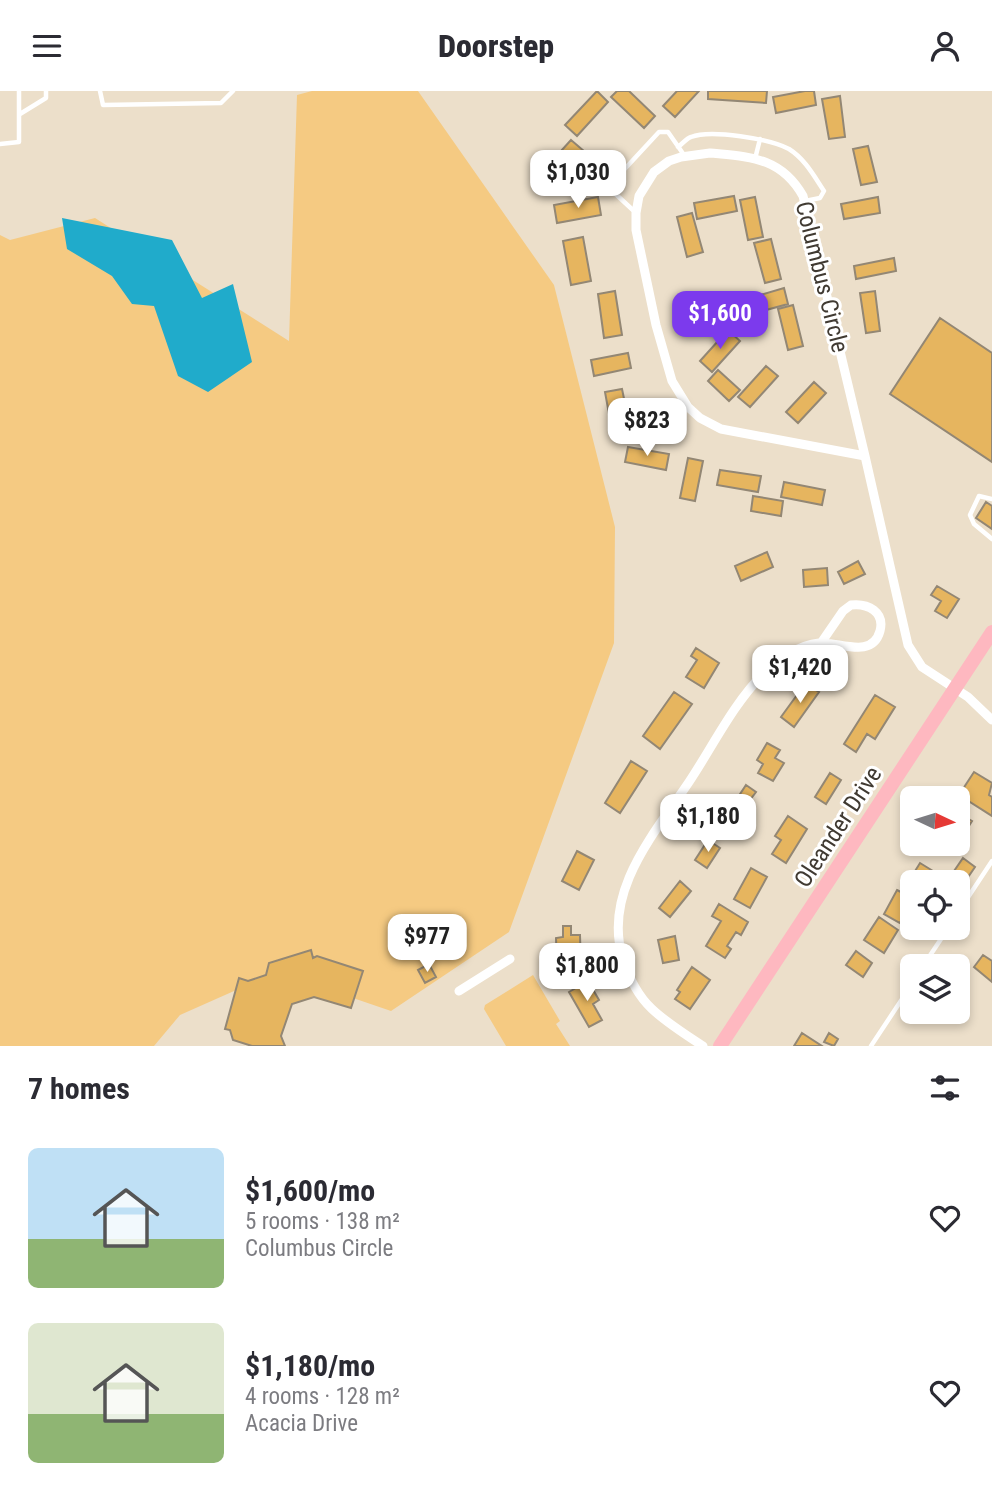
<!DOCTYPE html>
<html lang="en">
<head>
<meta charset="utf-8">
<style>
	:root { --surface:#fff; --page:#f7f7f7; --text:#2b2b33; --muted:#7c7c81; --accent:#7c3aed }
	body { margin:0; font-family:"Roboto Condensed",sans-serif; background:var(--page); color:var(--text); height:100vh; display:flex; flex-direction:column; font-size:26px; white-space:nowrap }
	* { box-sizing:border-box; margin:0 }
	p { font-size:23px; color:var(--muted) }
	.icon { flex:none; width:38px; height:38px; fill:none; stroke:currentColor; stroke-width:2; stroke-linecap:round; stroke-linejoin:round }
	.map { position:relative; height:955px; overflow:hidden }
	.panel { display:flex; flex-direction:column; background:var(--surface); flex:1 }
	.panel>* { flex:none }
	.needle { width:46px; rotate:94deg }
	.tools { position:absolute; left:900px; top:695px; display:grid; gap:14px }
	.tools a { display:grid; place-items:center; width:70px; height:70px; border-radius:10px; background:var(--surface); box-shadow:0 4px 10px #0003; font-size:35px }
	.price { position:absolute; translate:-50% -60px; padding:0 16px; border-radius:14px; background:#fff; color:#222; font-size:23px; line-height:46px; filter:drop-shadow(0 2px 4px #0008) }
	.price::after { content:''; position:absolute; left:50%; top:42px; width:21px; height:16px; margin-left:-10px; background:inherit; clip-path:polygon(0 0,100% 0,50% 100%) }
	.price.active { background:var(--accent); color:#fff }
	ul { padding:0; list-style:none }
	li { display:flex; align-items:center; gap:21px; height:175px; padding:0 28px }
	li span { display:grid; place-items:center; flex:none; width:196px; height:140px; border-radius:10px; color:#555 }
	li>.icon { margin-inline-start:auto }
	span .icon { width:84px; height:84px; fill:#fffc; stroke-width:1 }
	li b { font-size:30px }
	h2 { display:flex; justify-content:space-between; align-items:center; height:84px; padding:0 28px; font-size:30px }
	header { display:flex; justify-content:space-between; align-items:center; height:91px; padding:0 28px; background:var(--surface); font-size:32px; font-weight:800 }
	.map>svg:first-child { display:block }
</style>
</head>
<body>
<header><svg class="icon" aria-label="menu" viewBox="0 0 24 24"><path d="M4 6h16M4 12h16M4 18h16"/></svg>Doorstep<svg class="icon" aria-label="person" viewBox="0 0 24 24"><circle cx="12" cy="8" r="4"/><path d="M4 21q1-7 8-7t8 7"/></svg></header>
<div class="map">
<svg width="992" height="955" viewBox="0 0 992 955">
	<rect width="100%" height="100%" fill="#ecdfca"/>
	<path fill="#f5ca82" d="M312,0H418L554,194L615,436L614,552L509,841L391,920L277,881L180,924L154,955H0V144L10,149L95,127L289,250L297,4Z
		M533,884L560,930L556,933L570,955H506L484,918L485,914Z"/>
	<path fill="#20abcb" d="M62,127L172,149L202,207L233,193L252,271L208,301L178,285L154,215L132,213L112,185L67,158Z"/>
	<path fill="#e6b55f" stroke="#938774" stroke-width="2" d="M597,0L608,11L577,45L565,34Z
		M617,0H629L655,25L644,37L611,6Z
		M677,0H699L675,26L663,15Z
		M708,0H767L766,12L708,8Z
		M805,0H814L816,14L776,22L773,6Z
		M840,5L845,46L829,48L822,8Z
		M571,49L605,78L594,91L561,60Z
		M868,55L877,91L861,94L853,58Z
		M734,105L737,120L697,128L694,112Z
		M598,106L601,124L557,132L554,114Z
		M755,106L763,146L748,149L740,109Z
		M878,106L880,122L844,128L841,113Z
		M692,122L703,161L687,166L677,126Z
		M583,146L591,190L571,194L563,150Z
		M771,148L781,188L765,192L754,152Z
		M894,167L896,180L856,188L854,175Z
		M784,197L788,213L748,224L743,209Z
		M615,200L622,244L604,247L598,203Z
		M875,200L880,240L866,242L860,202Z
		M793,214L803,255L788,259L778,218Z
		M940,227L992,262V371L890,303Z
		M728,239L740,250L712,281L700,270Z
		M628,262L631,277L594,285L591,269Z
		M766,275L778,285L750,316L738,306Z
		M718,279L740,299L729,310L708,290Z
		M814,291L826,302L798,332L786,321Z
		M622,298L631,341L613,345L605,301Z
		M628,356L669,363L666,379L625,371Z
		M688,367L703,370L695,410L680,407Z
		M720,379L761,385L758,401L717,394Z
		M784,391L825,399L822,414L781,406Z
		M753,405L783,410L781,425L751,420Z
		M986,411L992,415V438L976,427Z
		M767,461L773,476L741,490L735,475Z
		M858,470L865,483L844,493L838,481Z
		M827,477L828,494L804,496L803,479Z
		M937,495L959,508L947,527L935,520L941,510L931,504Z
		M696,557L719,572L704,597L686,586L697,569L691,565Z
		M805,593L819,601L794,636L781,626Z
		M674,601L692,613L660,658L643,645Z
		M875,604L895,616L875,648L867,643L856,661L844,653Z
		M767,652L780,659L775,667L784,672L773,690L758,682L763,673L757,669Z
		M631,670L647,680L620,722L605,712Z
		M974,681L992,692L989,704L992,706V725L959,704Z
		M830,682L841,689L826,713L815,706Z
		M746,694L756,701L747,713L752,717L747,725L743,722L740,727L729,720Z
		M957,721L972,730L955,757L949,752H957Z
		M788,725L807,738L786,772L772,763L781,749L775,745Z
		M708,749L720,757L707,777L695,769Z
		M577,760L594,769L579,799L562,790Z
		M963,767L975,776L964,792L952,783Z
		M920,772L933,780L927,791H912V795L907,793Z
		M751,777L767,786L750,817L734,808Z
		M680,790L691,800L670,826L659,817Z
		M897,799L912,807L900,832L884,823Z
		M719,813L748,831L741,844L736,841L727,855L731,858L725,867L706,855L721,830L712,825Z
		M879,826L898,839L884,862L864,849Z
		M563,835H571V844H580L581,877L557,878L556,847L563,846Z
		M675,845L679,869L663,872L658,849Z
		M311,859L313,867L317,865L363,880L351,917L314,906L292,913L281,945L285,955H252L233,949L230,939L225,938L239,887L248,890L266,884L269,872Z
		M856,860L872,872L863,886L846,874Z
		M983,864L992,870V891L974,876Z
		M429,873L436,886L425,892L418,879Z
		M692,876L710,889L690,918L675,908L680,901L677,899Z
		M588,890L599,909L593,913L602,929L589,936L569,901Z
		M802,942L822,955H794Z
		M829,942L838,948L834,955L824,951Z"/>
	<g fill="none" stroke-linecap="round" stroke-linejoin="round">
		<path stroke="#fff" stroke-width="4.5" d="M100,0L103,14L221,12L233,0
			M20,23L46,7V0
			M0,53L19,51V0
			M678,56C682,53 687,47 691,46C711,38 770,48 789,58C805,68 814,85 824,100L820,107L805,110
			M755,68L760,48
			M635,121L608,96L659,41H668L684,64
			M992,408L979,405L970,424L974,433L992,448
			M957,823L992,770
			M923,875L949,836
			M871,955L912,893"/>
		<path stroke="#fff" stroke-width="9" d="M710,62C750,66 781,66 803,105L865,365L721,338L700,327L688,316L672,290L656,234L636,139V122L639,105L654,81L669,70L681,66Z
			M865,365L908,554L922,576L968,606L992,629
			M459,900L510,868
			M703,955C686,944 667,932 652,918C637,904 629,887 623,868C602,801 654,743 689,691C713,655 733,613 764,582C778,568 799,554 819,552C838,550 872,569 880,540C885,521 868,512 851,514L843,520L821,552"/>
		<path stroke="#feb8c0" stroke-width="14" d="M720,955L992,541"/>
	</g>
	<g text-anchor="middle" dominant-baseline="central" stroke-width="6" stroke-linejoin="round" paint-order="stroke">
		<g font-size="24" fill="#403a32" stroke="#fff">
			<text transform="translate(822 186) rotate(76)">Columbus Circle</text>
			<text transform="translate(838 736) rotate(-57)">Oleander Drive</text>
		</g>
	</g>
</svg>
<div class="tools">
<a><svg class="needle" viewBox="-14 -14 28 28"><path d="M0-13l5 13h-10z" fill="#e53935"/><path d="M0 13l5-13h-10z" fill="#7c7c81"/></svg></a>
<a><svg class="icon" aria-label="locate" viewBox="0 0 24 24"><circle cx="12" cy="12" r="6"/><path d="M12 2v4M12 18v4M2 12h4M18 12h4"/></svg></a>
<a><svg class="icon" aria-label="layers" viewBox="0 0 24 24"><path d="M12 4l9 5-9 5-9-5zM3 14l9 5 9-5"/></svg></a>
</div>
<b class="price" style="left:578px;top:119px">$1,030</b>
<b class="price active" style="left:720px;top:260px">$1,600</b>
<b class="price" style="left:647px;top:367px">$823</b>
<b class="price" style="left:800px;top:614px">$1,420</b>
<b class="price" style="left:708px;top:763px">$1,180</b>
<b class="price" style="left:427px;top:883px">$977</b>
<b class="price" style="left:587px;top:912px">$1,800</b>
</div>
<section class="panel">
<h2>7 homes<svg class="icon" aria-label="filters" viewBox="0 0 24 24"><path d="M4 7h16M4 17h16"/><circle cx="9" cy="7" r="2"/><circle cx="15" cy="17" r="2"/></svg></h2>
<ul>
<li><span style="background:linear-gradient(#bfe0f5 65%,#8fb573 0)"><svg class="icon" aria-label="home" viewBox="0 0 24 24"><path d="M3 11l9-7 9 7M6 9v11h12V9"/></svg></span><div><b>$1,600/mo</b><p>5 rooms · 138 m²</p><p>Columbus Circle</p></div><svg class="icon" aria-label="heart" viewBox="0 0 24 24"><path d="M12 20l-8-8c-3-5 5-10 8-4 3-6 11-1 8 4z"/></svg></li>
<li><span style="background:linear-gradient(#dfe7d0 65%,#8fb573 0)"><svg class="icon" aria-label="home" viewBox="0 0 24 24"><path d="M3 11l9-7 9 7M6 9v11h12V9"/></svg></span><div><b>$1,180/mo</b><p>4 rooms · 128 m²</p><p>Acacia Drive</p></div><svg class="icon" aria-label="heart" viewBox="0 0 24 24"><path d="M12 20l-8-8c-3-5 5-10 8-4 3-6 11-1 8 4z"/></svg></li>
</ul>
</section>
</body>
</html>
